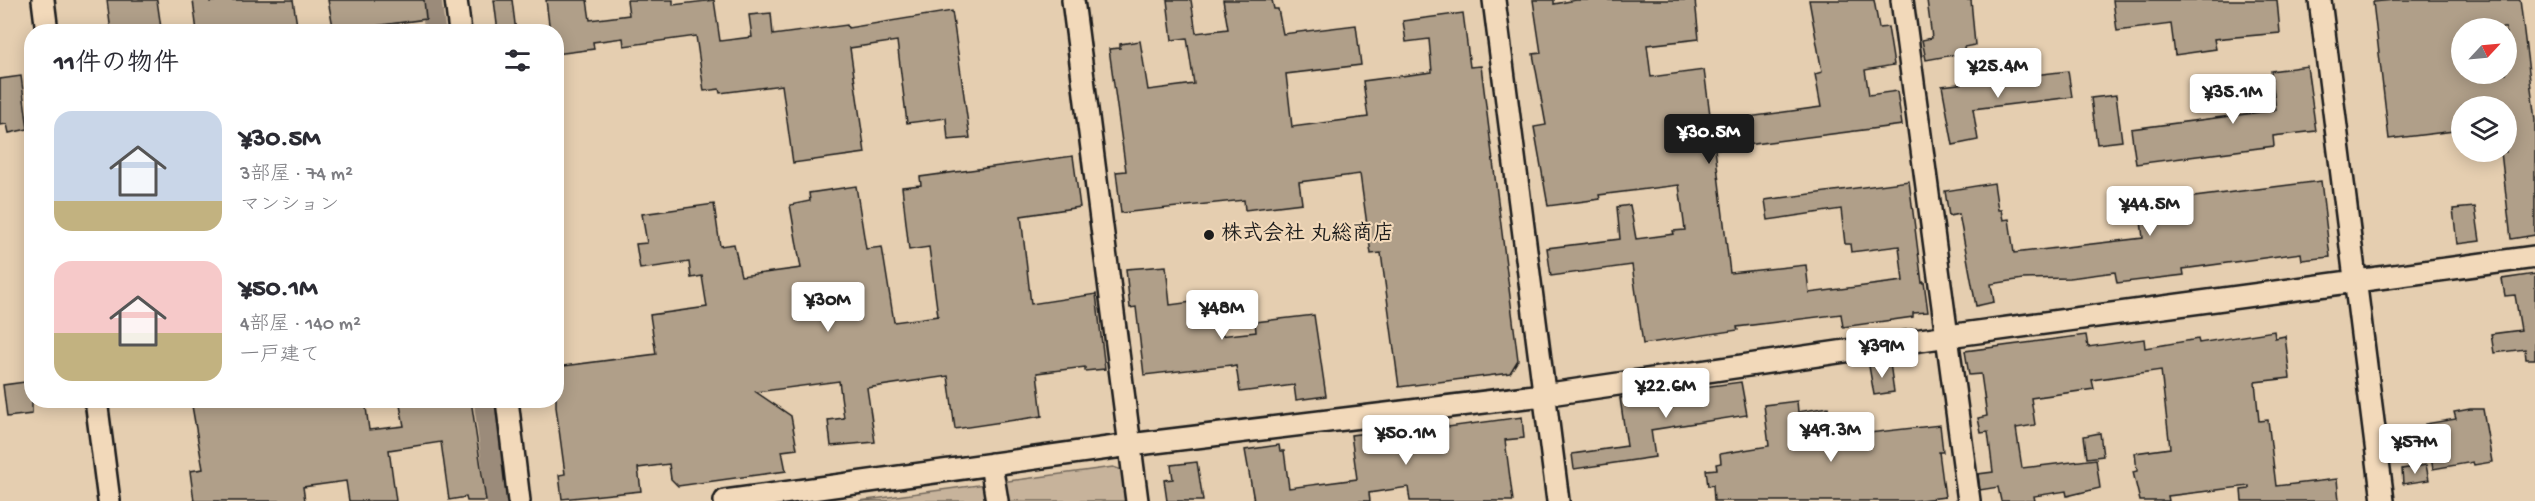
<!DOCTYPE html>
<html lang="ja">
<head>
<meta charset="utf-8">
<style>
	:root { --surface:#fff; --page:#f7f7f7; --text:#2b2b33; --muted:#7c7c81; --accent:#1c1c1c }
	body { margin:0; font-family:"Gochi Hand","Klee One",sans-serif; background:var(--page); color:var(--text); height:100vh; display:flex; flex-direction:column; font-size:22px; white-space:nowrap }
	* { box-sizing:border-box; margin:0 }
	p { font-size:20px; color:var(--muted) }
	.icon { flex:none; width:33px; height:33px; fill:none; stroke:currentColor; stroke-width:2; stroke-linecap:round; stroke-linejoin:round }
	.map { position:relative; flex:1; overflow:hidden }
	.panel { position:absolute; left:24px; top:24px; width:540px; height:384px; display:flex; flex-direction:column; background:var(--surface); border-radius:24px; box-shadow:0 3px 15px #0003 }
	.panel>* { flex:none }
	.needle { width:39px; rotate:64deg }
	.controls { position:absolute; left:2451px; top:18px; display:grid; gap:12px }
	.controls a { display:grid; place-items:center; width:66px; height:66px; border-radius:50%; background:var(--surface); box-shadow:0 3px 15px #0003; font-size:30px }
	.price { position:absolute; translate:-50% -51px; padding:0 14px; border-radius:6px; background:#fff; color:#222; font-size:20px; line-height:39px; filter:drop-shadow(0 2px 3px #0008) }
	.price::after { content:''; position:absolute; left:50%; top:36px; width:18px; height:14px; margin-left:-9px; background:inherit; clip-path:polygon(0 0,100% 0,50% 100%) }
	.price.on { background:var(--accent); color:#fff }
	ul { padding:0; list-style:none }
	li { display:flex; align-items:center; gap:18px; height:150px; padding:0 30px }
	li span { display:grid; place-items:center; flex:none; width:168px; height:120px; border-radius:18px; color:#555 }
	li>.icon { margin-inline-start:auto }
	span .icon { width:72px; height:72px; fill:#fffc; stroke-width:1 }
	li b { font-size:26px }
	h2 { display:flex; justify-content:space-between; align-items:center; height:72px; padding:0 30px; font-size:26px }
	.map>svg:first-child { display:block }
</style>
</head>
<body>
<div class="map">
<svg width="2535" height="501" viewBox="0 0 2535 501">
	<rect width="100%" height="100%" fill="#e5ceb0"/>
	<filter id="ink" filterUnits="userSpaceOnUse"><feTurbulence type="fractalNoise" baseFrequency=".0167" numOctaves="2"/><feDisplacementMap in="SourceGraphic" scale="12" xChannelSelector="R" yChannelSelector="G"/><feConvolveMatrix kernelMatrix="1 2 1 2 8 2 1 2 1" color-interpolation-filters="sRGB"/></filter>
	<g filter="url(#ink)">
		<path fill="#c7b39b" stroke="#72685c" stroke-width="1.5" d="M1113,467L1122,470L1125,501H859Z"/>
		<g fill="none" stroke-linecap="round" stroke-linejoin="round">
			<path stroke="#9b8b7a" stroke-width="21" d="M431,0L435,32
				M484,400L497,501"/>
		</g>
		<path fill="#b09f89" stroke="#1c1c1c" stroke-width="1.5" fill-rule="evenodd" d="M107,0H157L161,28L111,32Z
			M193,0H210V2L227,0H293L298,32H197Z
			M328,0H424L426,19L361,28L362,32H334Z
			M494,0H512L516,32H498Z
			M546,0H587L590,20L629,15L627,0H673V5L714,0L720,41L752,37L749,15L771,13L773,35L847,25L848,28L952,11L970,138L948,140L946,118L907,123L897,41L850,48L865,153L793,163L782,85L720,93L719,89L704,91L696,36L624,46L623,38L593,42L594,49L556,54V32H550Z
			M1167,0H1191L1196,33L1228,29L1223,0H1272L1274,9H1278L1283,34L1356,25L1361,65L1286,74L1292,127L1368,117L1363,81L1432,72L1429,39L1406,42L1403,21L1463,13L1470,67L1481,66L1518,360L1510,373L1399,387L1381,253L1371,254L1360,174L1299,182L1302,203L1245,210L1244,200L1121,213L1116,172L1126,171L1109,49L1120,48V44L1140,41L1148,90L1194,84L1187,38L1172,40Z
			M1533,0H1554V4L1576,0H1695L1699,39L1647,45L1651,77L1704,70L1711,122L1821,107L1815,74L1822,72L1809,0H1874L1879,28L1888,27L1894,65L1865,70L1869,95L1897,91L1902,125L1715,149L1730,273L1806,265L1809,293L1903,281L1899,246L1851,252L1850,244H1845L1841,209L1768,220L1765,200L1909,181L1922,283L1924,282L1928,312L1913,313V317L1843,327L1841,314L1737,327L1738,330L1643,344L1632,265L1551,276L1547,248L1620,239L1617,207L1630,205L1636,239L1674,234L1673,231L1685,230L1679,185L1599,195L1600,199L1548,206L1534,127L1546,125L1533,54L1541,53Z
			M1927,0H1971L1975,45L1964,47L1965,53L1926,60L1922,40L1932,38Z
			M2113,0H2277L2280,33L2214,39L2216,49L2175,55L2171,24L2117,31Z
			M2393,0H2520L2535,120V235L2511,239L2501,152H2506V106H2462V130L2389,139L2373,2ZM2462,28H2506V74H2462Z
			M2307,66L2316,131L2273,136L2274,146L2136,164L2131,129L2276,110L2271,71Z
			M2068,71L2072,97L1973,109L1978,140L1953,145L1942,86Z
			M21,76L28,129L9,133L7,124L0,125V79Z
			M2116,95L2122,141L2097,144L2091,98Z
			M1073,156L1080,207L1021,216L1031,304L1096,294L1105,369L1085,371V367L1037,373L1042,416L955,429L948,376L867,388L875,442L831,446L828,420L844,418L839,381L756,392L791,416L797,449L782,451L786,471L678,486L671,479L669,464L638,468L641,491L562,499L559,475L565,474L556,407V367L656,354L650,315L707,307L702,276L691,278L689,262L640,269L636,244L647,243L642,214L714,204L720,246L734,244L741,276L801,268L790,205L810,201L809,193L856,186L866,249L882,247L894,322L938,316L929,247L909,250L902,187L921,185L920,177Z
			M2321,181L2330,257L2302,260L2301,253L2183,269L2184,275L2117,283L2115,272L2070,278L2023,279L1991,284L1994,302L1976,306L1959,214L1949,216L1945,191L1994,183L1998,210H2001L2003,220L2009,219L2014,253L2143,238L2139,204Z
			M2475,207L2480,241L2457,244L2453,209Z
			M1166,266L1170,305L1214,299L1219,336L1256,332L1255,322L1314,315L1326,396L1296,400L1294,385L1240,392L1236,366L1231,367V365L1144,375L1136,307L1130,308L1126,269Z
			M2535,274V359H2526L2525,349L2494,353L2491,334L2521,330L2515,295L2505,296L2502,279Z
			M2274,331L2275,338L2285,336L2290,378L2255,382L2259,421L2268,420L2276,486L2337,479L2339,501H2242L2241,490L2249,489V486L2168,496L2169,501H2140L2133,472L2137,471L2135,453L2170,448L2161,370L2092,380L2094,389L2031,398L2035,425L2016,428L2022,468L2096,459L2100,488L2067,496L2066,491L2034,496L2035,501H2001L1998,487L1980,490L1978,474L1993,472L1988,432L1981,433L1978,418L1987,416L1981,374L1969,375L1965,351L2086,335L2088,347L2144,339L2145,348L2198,339L2199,343Z
			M1890,363L1894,392L1874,395L1869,366Z
			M32,381V414L7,417L3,385Z
			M1741,382L1747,415L1651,430L1655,457L1574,469L1572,454L1627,446L1620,398Z
			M191,400H365L369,430L404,426L399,400H471L486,501H467L466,497L449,500L441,442L389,450L396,501H349L346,481L303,487L305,501H194L190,471L203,469Z
			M1797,401L1798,412L1828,407L1833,437L1940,425L1943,452H1939L1945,497L1912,501H1714L1713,485L1708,486L1706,470L1717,469L1716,464L1721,463L1720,454L1769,446L1764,405Z
			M2470,409H2483L2492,462L2474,465L2473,462L2433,469L2425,424L2456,419L2454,412Z
			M1522,417L1524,438L1505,440L1513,501H1410L1408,487L1369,493L1370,501H1254L1245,450L1279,445L1280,451H1284L1289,488L1357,479L1351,435L1447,423L1448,427Z
			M2100,433L2103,456L2087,458L2084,436Z
			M1197,462L1203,501H1167L1164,480L1173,479L1171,465Z
			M2426,465L2429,480L2403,484L2402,469Z"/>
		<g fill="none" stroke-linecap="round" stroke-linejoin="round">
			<defs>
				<path id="minor" d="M43,0L47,32
					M456,0L460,32
					M1073,0L1137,501
					M1494,0L1558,501
					M1902,0L1969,501
					M2320,0L2383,501
					M96,400L109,501
					M507,400L519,501
					M991,464L997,501
					M725,501L1130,445L1543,395L1948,336L2535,257"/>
			</defs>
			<use href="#minor" stroke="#1c1c1c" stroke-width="26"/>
			<use href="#minor" stroke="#f2d9ba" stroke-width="21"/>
		</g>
	</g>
	<circle fill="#1c1c1c" stroke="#f2d9ba" stroke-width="2" cx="1209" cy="235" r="6"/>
	<g text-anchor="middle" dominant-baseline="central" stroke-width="4.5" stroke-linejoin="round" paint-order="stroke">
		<g font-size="21" font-weight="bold" fill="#1c1c1c" stroke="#f2d9ba" text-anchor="start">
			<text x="1221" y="235">株式会社 丸総商店</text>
		</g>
	</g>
</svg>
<div class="controls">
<a><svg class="needle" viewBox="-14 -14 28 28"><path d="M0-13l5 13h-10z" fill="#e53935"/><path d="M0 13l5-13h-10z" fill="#7c7c81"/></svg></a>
<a><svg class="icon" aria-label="layers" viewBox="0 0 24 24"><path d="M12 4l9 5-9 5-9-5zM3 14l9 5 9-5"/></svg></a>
</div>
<b class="price" style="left:1998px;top:99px">¥25.4M</b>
<b class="price" style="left:2233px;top:125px">¥35.1M</b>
<b class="price on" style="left:1709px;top:165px">¥30.5M</b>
<b class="price" style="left:2150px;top:237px">¥44.5M</b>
<b class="price" style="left:828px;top:333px">¥30M</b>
<b class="price" style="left:1222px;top:341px">¥48M</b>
<b class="price" style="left:1882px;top:379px">¥39M</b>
<b class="price" style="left:1666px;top:419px">¥22.6M</b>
<b class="price" style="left:1831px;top:463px">¥49.3M</b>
<b class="price" style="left:1406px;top:466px">¥50.1M</b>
<b class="price" style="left:2415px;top:475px">¥57M</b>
<section class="panel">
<h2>11件の物件<svg class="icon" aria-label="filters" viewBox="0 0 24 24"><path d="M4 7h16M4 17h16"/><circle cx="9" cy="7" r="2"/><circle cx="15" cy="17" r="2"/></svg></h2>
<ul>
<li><span style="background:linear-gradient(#c9d6e8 75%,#c2b280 0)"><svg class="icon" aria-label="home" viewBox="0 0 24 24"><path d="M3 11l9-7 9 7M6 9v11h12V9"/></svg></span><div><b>¥30.5M</b><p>3部屋 · 74 m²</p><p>マンション</p></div></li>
<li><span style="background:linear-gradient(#f6c9c9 60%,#c2b280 0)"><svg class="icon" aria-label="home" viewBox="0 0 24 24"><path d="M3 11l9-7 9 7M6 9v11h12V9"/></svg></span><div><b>¥50.1M</b><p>4部屋 · 140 m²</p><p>一戸建て</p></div></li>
</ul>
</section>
</div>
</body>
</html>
